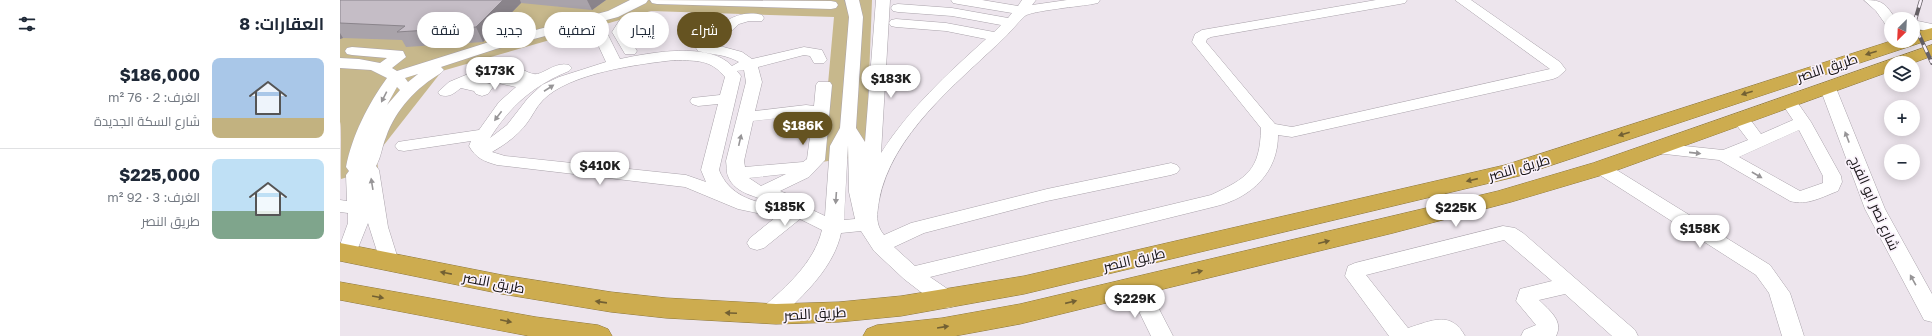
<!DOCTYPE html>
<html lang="ar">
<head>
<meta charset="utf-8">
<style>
	:root { --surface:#fff; --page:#f6f6f7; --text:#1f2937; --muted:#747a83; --line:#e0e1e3; --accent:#655321 }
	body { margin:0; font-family:"Golos Text",Cairo,sans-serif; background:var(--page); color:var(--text); direction:rtl; height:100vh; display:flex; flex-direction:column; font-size:15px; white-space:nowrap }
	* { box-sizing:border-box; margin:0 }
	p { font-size:13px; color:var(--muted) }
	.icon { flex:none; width:22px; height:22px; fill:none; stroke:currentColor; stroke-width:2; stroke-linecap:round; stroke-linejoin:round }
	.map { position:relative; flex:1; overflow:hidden; direction:ltr }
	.panel { display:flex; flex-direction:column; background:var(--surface); width:340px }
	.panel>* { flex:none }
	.banner { position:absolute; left:12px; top:12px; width:380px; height:36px; direction:rtl; display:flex; gap:8px }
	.needle { width:26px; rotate:204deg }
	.fabs { position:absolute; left:1544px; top:12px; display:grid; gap:8px }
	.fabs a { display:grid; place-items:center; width:36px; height:36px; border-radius:50%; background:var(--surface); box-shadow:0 2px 10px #0003; font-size:20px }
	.price { position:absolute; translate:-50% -34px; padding:0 9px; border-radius:14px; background:#fff; color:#222; font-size:13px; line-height:26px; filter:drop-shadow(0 1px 2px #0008) }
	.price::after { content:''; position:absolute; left:50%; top:24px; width:12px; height:9px; margin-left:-6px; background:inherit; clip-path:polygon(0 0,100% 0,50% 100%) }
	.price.current { background:var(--accent); color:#fff }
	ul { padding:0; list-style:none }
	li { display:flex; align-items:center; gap:12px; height:100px; padding:0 16px }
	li+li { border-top:1px solid var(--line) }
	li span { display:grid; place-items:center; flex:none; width:112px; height:80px; border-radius:8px; color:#555 }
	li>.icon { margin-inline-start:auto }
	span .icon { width:48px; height:48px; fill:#fffc; stroke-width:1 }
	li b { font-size:17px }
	h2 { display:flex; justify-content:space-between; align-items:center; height:48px; padding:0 16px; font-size:17px }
	.tag { padding:0 14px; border-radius:18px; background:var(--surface); box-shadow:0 2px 10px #0003; font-size:14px; line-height:36px }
	.tag.current { background:var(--accent); color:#fff }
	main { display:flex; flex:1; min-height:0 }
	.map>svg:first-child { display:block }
</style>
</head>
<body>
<main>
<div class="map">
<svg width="1592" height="336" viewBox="0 0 1592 336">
	<rect width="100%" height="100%" fill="#ede5ed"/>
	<path fill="#c7b88c" d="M0,0H532L526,156L481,162L494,17L311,11L102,71L36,155L38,168L1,179C0,170 2,126 0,122Z"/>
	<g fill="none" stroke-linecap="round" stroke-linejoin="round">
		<defs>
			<path id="minor" d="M290,0H308L306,3L278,17L156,49L101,67L104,70L101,73C76,88 56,109 46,137C42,146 41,158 36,166L39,170L48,227L59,262L56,267L49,269L42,267L28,223L14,258L7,260L0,258V245L8,223V213L0,212V200L7,201L6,175L9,171L6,167C12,136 28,104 47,78L31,70L0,68V58L19,59L40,63L47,58L12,55L7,54L5,51L7,48L12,47L63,51L66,57L52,68L57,71L146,43L268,11ZM78,74L68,82L65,78ZM57,87L60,90L47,105Z
				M310,0L491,1L496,2L498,5L496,8L491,9L317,4L312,3Z
				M505,0H519L523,17L516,128L525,142L536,0H550L541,153C569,109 607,74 646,39L606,31L556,27L551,26L549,23L551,20L556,19L606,23L654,32L661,25L612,16L558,12L553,11L551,8L553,5L558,4L612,8L668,18L672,13L618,4L613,3L611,0H642L678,6L682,0H696L692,5L727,0H760L758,3L753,4C743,6 690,11 685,16C677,23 670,33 662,40C616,84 551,135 539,201C537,214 535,224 544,235L571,223L707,189L831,163L837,165L840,169L837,173L831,175L707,201L584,233L554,247L575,266L871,195C907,178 920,171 921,128L852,42L855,34L862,30L1036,0H1067L1065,3L1060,4L871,37L867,39L866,42L935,124L952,127L1210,69L1115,0H1131L1220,62L1226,70L1218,77L1213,79L952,137L938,135C938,172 912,197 877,206L590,277L615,294L618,300L615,306L607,308L599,306L564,279L534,251L521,231L501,233C495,262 472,287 451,307C447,311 442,317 437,320C432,323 428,321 422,320L419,314L422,308C447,286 474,263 482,230L460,219L424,248L417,250L410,248L407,243L410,238L436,217L398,209L345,187L157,165C143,161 136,158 129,146L131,141L64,151L58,150L55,146L58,142L64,141L139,130L159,102L176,87L158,83L147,77L137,81L151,84L153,87L148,94L142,96L136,94L134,91L121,88C114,93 110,98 100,95L98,92L109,82L140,69L138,64L141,61H151L158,71L169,76L155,63L158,60C171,56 180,72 194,74C202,76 215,61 229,65L232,68L229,71C194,85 170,106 150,138L167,125L188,98L202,85L219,77L266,62L254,36L242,39L237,38L235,35C241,26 256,27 265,29L280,59C309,53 369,41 392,66L399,62C385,54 373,55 358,51L356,48C358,45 362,43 365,40C380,23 398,9 422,15L424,18L422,21H409L399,24L376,45L402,52L412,59L464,47L482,50L487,60L484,63H474L470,56L464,55L418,67L422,82L415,111L466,105L474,106L476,85L478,82H490L492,85L485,160L469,177L440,191L450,195L464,206L485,216L490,146L500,128L509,17ZM335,60C357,61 370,59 385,77L380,95L352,98L350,101L352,104L358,106L378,104L361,170L366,182L346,175L165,156L152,152C166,144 178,135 187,123C193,115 196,107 203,100C229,73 299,64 335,60ZM404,70L406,82L386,161C387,166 386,172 388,176C395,196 423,197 438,205C413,203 389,195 379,170L401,76L397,71ZM466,115L465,117L467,121L472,122L467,159L463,162L405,167L404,161L413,121ZM508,145L509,192L515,219L504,220ZM446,174L421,186L409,178Z
				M1524,0C1544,0 1545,4 1556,19H1551V26L1546,25L1536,11Z
				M284,20L289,21L291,24L286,32L297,51L295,54H285L272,32L279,21Z
				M1573,20L1592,24V32L1573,28Z
				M1488,83L1494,85L1496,88L1545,209L1592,294V322L1584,320L1525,209L1480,88L1482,85Z
				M1449,97L1455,99L1471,122L1501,176L1502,182L1498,191C1482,197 1467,206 1450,201L1379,160L1316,153L1310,152L1307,148L1310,144L1316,143L1383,150L1408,140L1392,119L1394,115C1408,112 1413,124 1421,134L1453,120L1441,102L1443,99ZM1459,130L1483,176V183L1460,191L1399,157Z
				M1261,162L1267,164L1430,265L1450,293L1464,336H1442L1429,293L1416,275L1255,172L1252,168L1255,164Z
				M1163,226L1175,228L1183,233L1295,330L1298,336H1272L1225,294L1199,300C1209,310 1224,321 1216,336H1181L1184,330L1196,325L1176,301L1180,289L1212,281L1164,240L1026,275L1068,328C1091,321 1111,310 1125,336H1049L1005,276L1008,266L1015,263Z
				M798,279L805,282L833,336H811L787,287L791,282Z"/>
			<path id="highway" d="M1592,28V39L1179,176L684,294L561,316L499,322L436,324L326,318L271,312L162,294L0,261V243L162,275L271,292L326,298L436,304L499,302L561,296L684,276L1165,165L1551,41H1573V33Z
				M1592,45V56L1573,63H1551V71L1269,173L1171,202L1053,233L680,324L615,336H523L527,329L537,325L602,318L680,304L1158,191L1253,163Z
				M0,282L196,317L258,325L268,329L272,336H189L0,300Z"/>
		</defs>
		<use href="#minor" stroke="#aaa3ab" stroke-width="1"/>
		<use href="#highway" stroke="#8d773b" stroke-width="1"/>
		<use href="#minor" fill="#fff" fill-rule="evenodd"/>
		<use href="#highway" fill="#cdac4f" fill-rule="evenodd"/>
		<defs>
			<path id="rail" d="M1581,0L1574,24L1592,63"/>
		</defs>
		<use href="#rail" stroke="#656065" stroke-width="4"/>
		<use href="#rail" stroke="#faf2fb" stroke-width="2.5" stroke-dasharray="8" stroke-linecap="butt"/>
	</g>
	<path fill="#a9a3aa" d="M0,0H266L252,10L181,3L143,42L66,47L62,40L3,38L0,39Z"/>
	<path fill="#8a848b" d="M163,0H180L181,3L143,42L136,27Z
		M247,0H266L252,10Z
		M0,33L3,38L0,39Z"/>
	<path fill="#c5bdc6" stroke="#8a848b" d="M0,0H163L136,27L57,32L65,26L0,23Z"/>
	<defs><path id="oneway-solid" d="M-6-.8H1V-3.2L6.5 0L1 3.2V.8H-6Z"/></defs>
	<g fill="#726033">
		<use href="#oneway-solid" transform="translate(1531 53) rotate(162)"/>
		<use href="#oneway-solid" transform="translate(1407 93) rotate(162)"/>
		<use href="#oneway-solid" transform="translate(1284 134) rotate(162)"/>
		<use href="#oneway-solid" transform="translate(1132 180) rotate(167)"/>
		<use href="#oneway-solid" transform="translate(984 242) rotate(-14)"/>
		<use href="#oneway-solid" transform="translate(857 272) rotate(-14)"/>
		<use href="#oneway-solid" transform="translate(106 273) rotate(-169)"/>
		<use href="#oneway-solid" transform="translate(38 297) rotate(10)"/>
		<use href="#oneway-solid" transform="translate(261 302) rotate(-172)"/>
		<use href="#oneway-solid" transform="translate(731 302) rotate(-13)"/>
		<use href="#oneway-solid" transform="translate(391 313) rotate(-177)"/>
		<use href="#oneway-solid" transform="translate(166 321) rotate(12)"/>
		<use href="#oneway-solid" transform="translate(603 327) rotate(-9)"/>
	</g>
	<g fill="#979597">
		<use href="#oneway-solid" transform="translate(209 88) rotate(-33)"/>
		<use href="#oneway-solid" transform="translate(44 97) rotate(117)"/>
		<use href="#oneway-solid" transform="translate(158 116) rotate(127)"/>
		<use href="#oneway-solid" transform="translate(1507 137) rotate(-111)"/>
		<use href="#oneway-solid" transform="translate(400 140) rotate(-77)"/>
		<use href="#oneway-solid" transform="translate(1355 153) rotate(6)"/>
		<use href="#oneway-solid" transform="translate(1417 175) rotate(30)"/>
		<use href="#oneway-solid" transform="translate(32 184) rotate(-99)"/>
		<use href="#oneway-solid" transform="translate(496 198) rotate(94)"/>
		<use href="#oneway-solid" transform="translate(1573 280) rotate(-119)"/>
	</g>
	<g text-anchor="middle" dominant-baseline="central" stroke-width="3.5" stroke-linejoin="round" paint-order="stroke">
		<g font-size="14" fill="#171417" stroke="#faf2fb">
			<text transform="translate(1487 67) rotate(-18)">طريق النصر</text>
			<text transform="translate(1179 167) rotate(-16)">طريق النصر</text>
			<text transform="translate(1535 203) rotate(66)">شارع نصر ابو الفرج</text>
			<text transform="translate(794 259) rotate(-13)">طريق النصر</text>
			<text transform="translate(154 282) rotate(11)">طريق النصر</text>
			<text transform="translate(475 313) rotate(-3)">طريق النصر</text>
		</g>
	</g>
</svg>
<div class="fabs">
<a><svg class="needle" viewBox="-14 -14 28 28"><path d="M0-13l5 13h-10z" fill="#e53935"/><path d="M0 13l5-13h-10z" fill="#747a83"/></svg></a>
<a><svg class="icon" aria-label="layers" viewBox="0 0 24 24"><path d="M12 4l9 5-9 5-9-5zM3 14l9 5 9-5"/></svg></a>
<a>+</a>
<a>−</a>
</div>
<b class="price" style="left:155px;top:91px">$173K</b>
<b class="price" style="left:551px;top:99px">$183K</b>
<b class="price current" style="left:463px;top:146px">$186K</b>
<b class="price" style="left:260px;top:186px">$410K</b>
<b class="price" style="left:445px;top:227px">$185K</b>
<b class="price" style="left:1116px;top:228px">$225K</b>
<b class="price" style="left:1360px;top:249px">$158K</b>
<b class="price" style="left:795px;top:319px">$229K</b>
<div class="banner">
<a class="tag current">شراء</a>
<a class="tag">إيجار</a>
<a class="tag">تصفية</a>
<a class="tag">جديد</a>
<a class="tag">شقة</a>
</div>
</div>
<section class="panel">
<h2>العقارات: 8<svg class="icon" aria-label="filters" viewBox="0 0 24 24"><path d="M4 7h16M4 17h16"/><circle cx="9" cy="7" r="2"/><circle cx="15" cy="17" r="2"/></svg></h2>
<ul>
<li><span style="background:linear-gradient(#a9c7e8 75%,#c2b280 0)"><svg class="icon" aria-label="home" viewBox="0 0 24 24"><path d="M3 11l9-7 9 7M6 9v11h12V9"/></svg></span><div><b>$186,000</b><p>الغرف: 2 · 76 m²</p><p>شارع السكة الجديدة</p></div></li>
<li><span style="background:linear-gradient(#bfe0f5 65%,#7fa58c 0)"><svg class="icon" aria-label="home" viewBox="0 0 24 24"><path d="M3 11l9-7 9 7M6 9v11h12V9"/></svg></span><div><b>$225,000</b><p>الغرف: 3 · 92 m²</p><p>طريق النصر</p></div></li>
</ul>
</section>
</main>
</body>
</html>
